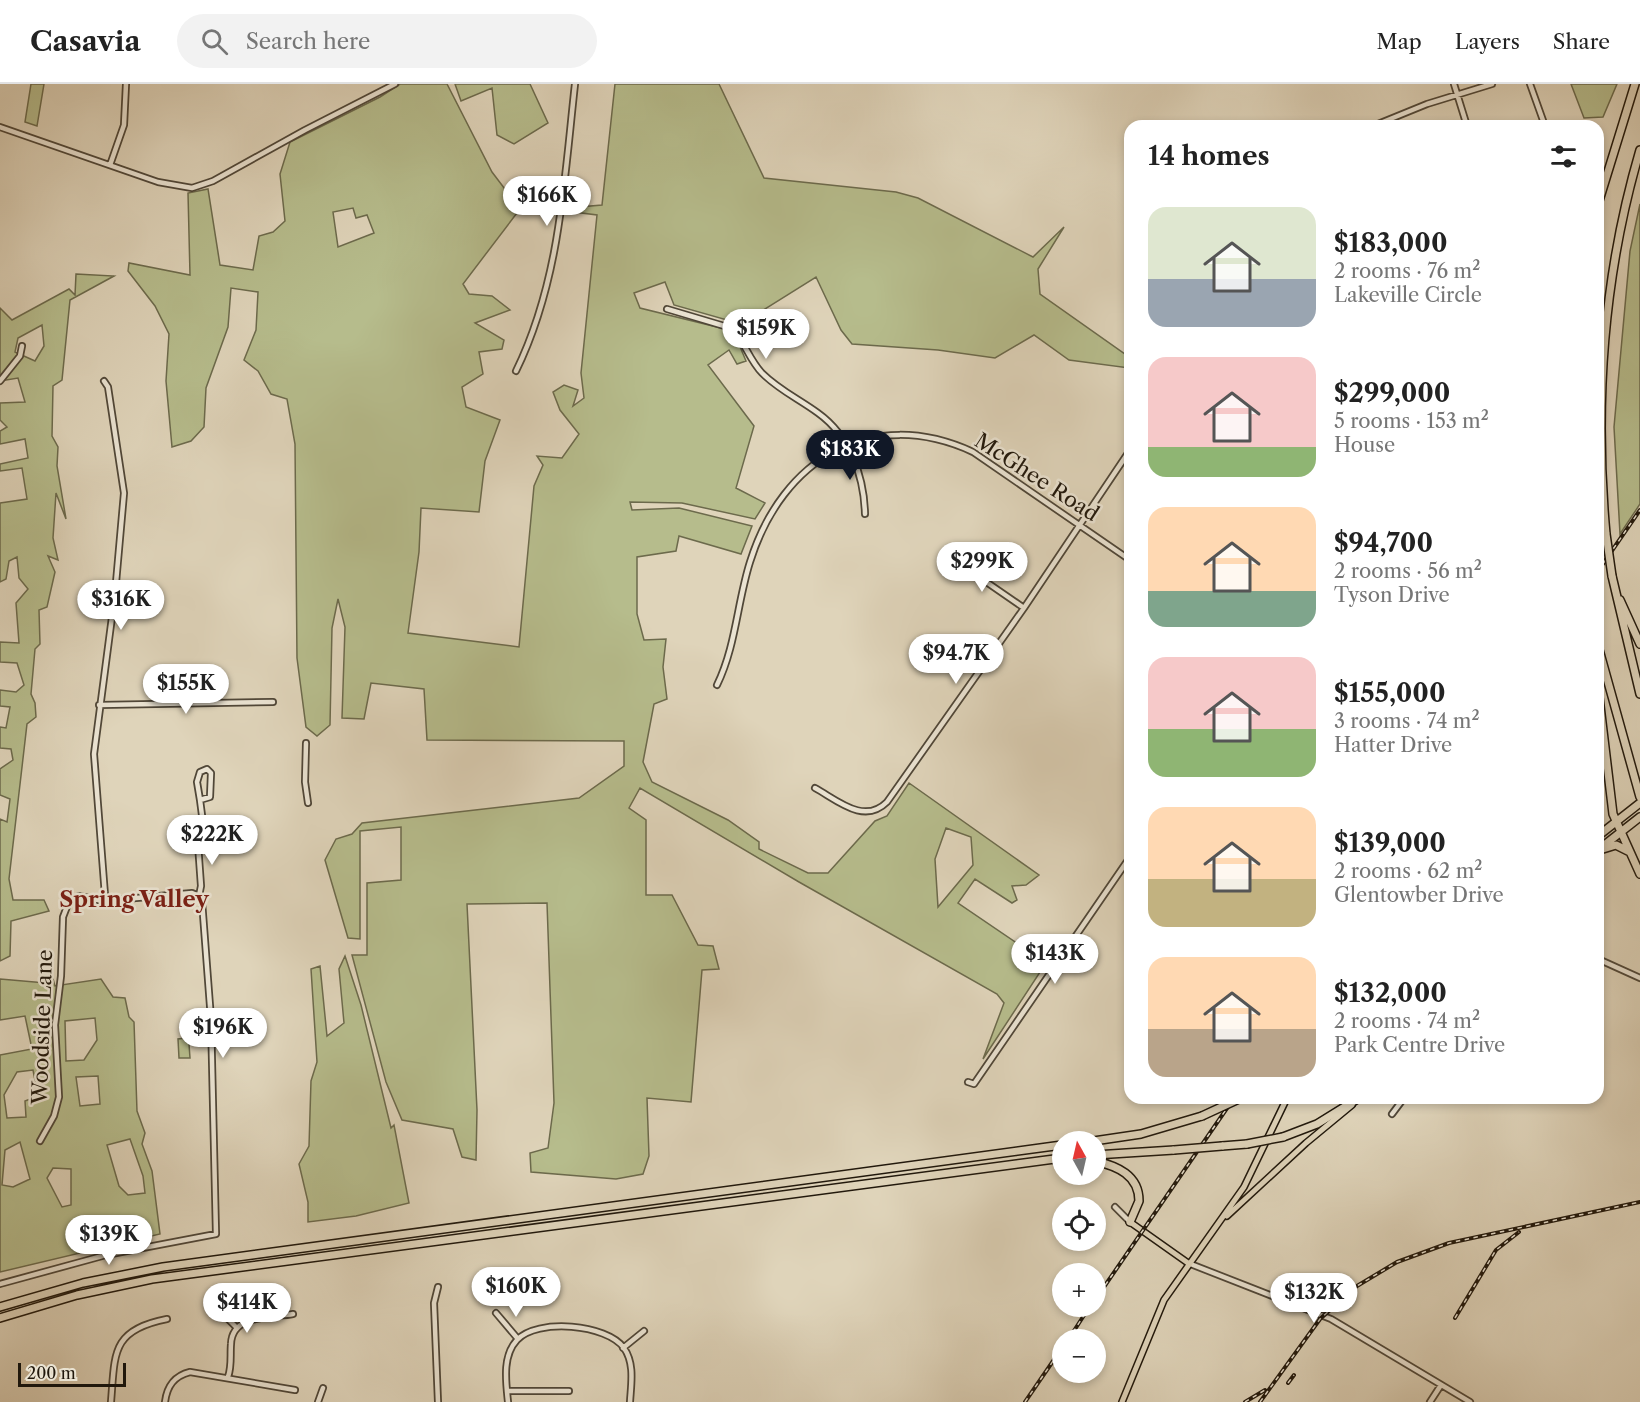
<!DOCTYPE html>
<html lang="en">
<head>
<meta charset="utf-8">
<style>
	:root { --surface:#fff; --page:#f2f2f2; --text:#222; --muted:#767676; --line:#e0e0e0; --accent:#111827 }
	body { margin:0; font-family:"Libre Caslon Text",serif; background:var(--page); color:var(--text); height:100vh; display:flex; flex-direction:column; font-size:22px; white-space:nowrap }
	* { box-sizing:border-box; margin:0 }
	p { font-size:20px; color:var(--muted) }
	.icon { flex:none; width:33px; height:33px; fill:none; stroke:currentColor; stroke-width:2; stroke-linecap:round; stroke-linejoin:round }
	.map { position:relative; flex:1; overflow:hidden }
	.panel { position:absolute; left:1124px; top:36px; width:480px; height:984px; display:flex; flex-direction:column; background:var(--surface); border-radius:18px; box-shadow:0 3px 9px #0003 }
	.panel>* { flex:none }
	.needle { width:39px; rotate:352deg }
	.buttons { position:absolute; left:1052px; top:1047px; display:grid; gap:12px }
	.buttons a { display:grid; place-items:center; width:54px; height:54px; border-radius:50%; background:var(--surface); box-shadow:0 3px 9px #0003; font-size:30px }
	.scale { position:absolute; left:18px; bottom:15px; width:108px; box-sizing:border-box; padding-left:6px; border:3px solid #21180c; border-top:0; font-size:16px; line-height:21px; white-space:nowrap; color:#21180c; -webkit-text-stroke:4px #eae3d2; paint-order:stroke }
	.price { position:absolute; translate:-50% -51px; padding:0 14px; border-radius:21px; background:#fff; color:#222; font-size:20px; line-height:39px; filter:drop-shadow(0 2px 3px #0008) }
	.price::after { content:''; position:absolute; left:50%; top:36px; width:18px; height:14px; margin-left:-9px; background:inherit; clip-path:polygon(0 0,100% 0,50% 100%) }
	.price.on { background:var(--accent); color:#fff }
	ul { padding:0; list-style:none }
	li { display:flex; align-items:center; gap:18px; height:150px; padding:0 24px }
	li span { display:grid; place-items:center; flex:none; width:168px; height:120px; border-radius:18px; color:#555 }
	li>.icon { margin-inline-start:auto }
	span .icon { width:72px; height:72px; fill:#fffc; stroke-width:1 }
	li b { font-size:26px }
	h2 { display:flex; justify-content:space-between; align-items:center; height:72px; padding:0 24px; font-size:26px }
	header { display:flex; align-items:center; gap:36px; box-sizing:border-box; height:84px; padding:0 30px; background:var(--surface); border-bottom:2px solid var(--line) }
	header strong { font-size:28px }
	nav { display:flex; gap:33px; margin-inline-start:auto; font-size:21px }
	.search { width:420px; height:54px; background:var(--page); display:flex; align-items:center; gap:15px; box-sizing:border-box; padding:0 21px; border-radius:33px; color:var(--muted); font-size:22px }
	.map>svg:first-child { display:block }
</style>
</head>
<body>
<header>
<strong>Casavia</strong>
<div class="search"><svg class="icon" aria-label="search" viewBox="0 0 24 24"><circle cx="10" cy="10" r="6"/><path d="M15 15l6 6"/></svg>Search here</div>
<nav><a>Map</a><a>Layers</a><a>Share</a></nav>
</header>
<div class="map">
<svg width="1640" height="1318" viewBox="0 0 1640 1318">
	<rect width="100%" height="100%" fill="#dfd4ba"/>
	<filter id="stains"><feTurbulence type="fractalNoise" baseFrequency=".00333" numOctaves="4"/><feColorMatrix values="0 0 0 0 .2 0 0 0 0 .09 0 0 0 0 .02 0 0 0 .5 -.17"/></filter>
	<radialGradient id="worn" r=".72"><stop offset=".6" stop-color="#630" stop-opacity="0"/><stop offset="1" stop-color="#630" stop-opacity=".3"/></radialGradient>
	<path fill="#b6bc8c" stroke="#6c6a4c" stroke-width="1.5" fill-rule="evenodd" d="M31,0H44L37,42L25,38Z
		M400,0H447L492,88L520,125L463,200L469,210L492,212L510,226L475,239L504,256L502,265L479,268L483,290L462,303L466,323L500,336L485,377L479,428L421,424L419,468L408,549L519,563L534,402L543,381L537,372L562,374L579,350L560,326L553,308L564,301L578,306L573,322L584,314L581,289L597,131L566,127L567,124L602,121L615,0H719L764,94L896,108L918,114L1033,173L1064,143L1038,185L1040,210L1129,273V284L1069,276L1034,251L995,274L938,266L852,260L841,246L816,193L741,240L674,221L665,198L634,209L640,224L725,245L731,257L738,258L746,277L737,280L729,266L708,281L754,342L736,404L765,419L755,435L682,419L630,418L632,426L679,424L752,442L741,470L679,452L676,467L637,473V530L644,556L666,555L663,583L667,615L654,620L643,678L652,698L728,736L759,758V765L808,789H828L875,737L887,732L909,699L1039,791L1026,801L1012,802L1017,816L1012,819L975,795L958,819L1046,879L983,975L1004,919L997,910L799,798L640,704L629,724L646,736V811H672L698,861L713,862L719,885L702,886L691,1018L647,1014L649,1072L643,1090L616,1095L531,1088L530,1069L548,1064L554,1019L547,819L467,820L477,1026L476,1076L462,1073L453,1045L402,1036L386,998L352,871H367V799L401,796V743L360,747V855L348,854L325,776L336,755L352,750L362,739L579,714L624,682V657L427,656L424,605L371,599L364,635L342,634L345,543L338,515L332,544L330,641L317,652L306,643L297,574L295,360L287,315L271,310L258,287L244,276L256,246L258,208L231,204L228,243L206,304L204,343L191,357L172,363L166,297L169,250L155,222L128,187L129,179L190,191L188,109L208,105L220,181L253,186L259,152L273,148L285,137L280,90L290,58L380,13ZM353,124L356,134L367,131L374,149L338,163L333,128ZM946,744L971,753L973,781L938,823L935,775Z
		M455,0H530L548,39L514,60L497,51L492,4L461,17Z
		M1571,0H1617L1603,33L1584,34Z
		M1640,120V420L1620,450L1614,343L1630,167Z
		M76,190L114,192L70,216L62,296L53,302L52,352L58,363L57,382L66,435L56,409L53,454L58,476L48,472L55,488L47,523L39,526L40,560L35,565L31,610L35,619L36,633L27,640L9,795L13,816H44L49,827L11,837L10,872L0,877V735L7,738L10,715L0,711V685L13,676L11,665L0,664V643L6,644L10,623L0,622V606L16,608L24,601L17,579L0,578V558L19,559L16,519L28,505L19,494L17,473L9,477L6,495L0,498V419L27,415L22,384L0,387V380L28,374L25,355L0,360V347L7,343L0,336V319L25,318L18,294L0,297V224L12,236L69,205L75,211ZM42,241L44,262L35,277L15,268L18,254Z
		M345,872L361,921L391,1044L394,1041L409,1119L356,1132L308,1138V1118L299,1080L309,1062L311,997L317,978L311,885L320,882L327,952L344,939L339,885Z
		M0,895L46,899L53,895L55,902L101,895L113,913L125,914L129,933L134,938L137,1027L145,1049L142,1060L152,1087L160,1150L0,1188V971L32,965L25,932L0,936ZM95,934L97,956L84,976L66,977L65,937ZM33,986L38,1012L25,1017L26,1033L7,1034L4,1011L17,988ZM98,992L100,1020L80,1022L76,993ZM130,1055L143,1092L145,1109L128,1111L119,1102L107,1061ZM20,1058L30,1095L13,1103L2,1101L5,1066ZM53,1084L71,1085V1121L62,1123L47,1094Z
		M194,953L195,959L189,960L190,974H179L178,955Z"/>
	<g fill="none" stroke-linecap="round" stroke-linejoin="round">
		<defs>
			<path id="minor" d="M1454,0L1467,42
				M1530,0L1545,42
				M1373,42L1427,20L1492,0
				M0,43L158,98L192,104L213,97L305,46L395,0
				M110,81L124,41L126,0
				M667,225L731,244C742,252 749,276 762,289C779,306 799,315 818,329C850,352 864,392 865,430
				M516,287C560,197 564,98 575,0
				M0,297L20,272L22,262
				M104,297L108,303L124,409L115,510L94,670L105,811L110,816
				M953,475L1024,524
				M717,601C736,562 737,519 750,478C782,375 871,321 973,368L1130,476
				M99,621L273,618
				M306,659L305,698L308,719
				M207,685L211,689L210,713L200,716L197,698L200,688Z
				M815,704C837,716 864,741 887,718L1024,524L1130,366
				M1598,875L1640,894
				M968,998L974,1000L1130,773
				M1392,1030L1404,1014
				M40,1057L54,1032L59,1013L55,941L61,892L63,833L68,820L79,812L103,817L192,809L199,812
				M1115,1123L1130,1138
				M1188,1179L1331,1235L1470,1318
				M0,1200L106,1171L216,1150L211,935L202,817L199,812L201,802L197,746L203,739L200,716
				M219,1226L237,1244
				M496,1229L518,1255
				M623,1264L644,1247
				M228,1293C232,1282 230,1271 231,1260C232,1230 271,1234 293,1230
				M507,1307H569
				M111,1318C115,1269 111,1246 167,1235
				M165,1318C167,1302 174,1292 190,1288L295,1306
				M318,1318L323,1304
				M438,1318L434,1219L438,1203
				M508,1318C506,1298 502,1272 517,1256C537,1234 607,1240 624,1264C635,1280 631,1300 630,1318
				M1430,1318L1441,1301"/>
			<path id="major" d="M1227,1132L1306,1059L1352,1021
				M1130,1138L1188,1179
				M1122,1318L1164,1216L1244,1103L1287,1014"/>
			<path id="highway" d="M1598,120L1635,0
				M1606,450C1594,320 1603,192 1640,66
				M1612,492L1640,610
				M1620,516L1640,560
				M1598,562L1640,713
				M1598,605L1613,730L1640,790
				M1598,752L1640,719
				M1603,765L1616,761L1628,767
				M1598,766L1640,733
				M1283,1053L1317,1040L1359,1014
				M1087,1058L1141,1050L1202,1032
				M1222,1062L1247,1060
				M1095,1071L1174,1066
				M1095,1077C1117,1082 1139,1091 1139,1117L1130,1138
				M0,1223L83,1199L163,1183L1062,1061
				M0,1234L77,1211L152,1195L1062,1074"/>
		</defs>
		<use href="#minor" stroke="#504738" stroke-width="8"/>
		<use href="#major" stroke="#21180c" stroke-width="8"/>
		<use href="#highway" stroke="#21180c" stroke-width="10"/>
		<use href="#minor" stroke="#eae3d2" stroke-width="4.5"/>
		<use href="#major" stroke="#dfd4ba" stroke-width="5"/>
		<use href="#highway" stroke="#dfd4ba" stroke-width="7"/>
		<defs>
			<path id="rail" d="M1598,487L1640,426
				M1095,1216L1234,1014
				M1455,1234L1496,1166L1519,1148
				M1068,1256L1090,1222
				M1288,1299L1294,1291
				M1025,1318L1062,1264
				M1245,1318L1265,1306
				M1260,1318L1320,1235L1357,1202L1397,1178L1449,1159L1640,1118"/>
		</defs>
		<use href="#rail" stroke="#21180c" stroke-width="4"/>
		<use href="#rail" stroke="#eae3d2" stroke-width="1.5" stroke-dasharray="4.5" stroke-linecap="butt"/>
		<defs>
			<path id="highway-bridge" d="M1606,450L1612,492
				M1202,1032L1241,1014
				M1247,1060L1283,1053
				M1174,1066L1222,1062"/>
		</defs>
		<use href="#highway-bridge" stroke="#21180c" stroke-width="10" stroke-linecap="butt"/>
		<use href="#highway-bridge" stroke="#dfd4ba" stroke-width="7"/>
	</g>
	<g text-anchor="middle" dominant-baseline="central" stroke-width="5" stroke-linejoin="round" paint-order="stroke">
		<g font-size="21" fill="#21180c" stroke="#eae3d2">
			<text transform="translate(1037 393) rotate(33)">McGhee Road</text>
			<text transform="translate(42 943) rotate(-88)">Woodside Lane</text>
		</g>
		<g font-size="22" font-weight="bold" fill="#7a1f14" stroke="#eae3d2">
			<text x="134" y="815">Spring Valley</text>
		</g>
	</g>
	<rect width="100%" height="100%" filter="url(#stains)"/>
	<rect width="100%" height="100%" fill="url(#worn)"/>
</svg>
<div class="buttons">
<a><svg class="needle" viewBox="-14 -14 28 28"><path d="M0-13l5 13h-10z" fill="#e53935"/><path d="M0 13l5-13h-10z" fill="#767676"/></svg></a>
<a><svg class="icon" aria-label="locate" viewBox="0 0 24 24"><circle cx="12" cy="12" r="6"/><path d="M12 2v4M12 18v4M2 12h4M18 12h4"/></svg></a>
<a>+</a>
<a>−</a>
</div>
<div class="scale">200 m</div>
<b class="price" style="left:547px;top:143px">$166K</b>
<b class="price" style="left:766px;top:276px">$159K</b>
<b class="price on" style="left:850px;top:397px">$183K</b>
<b class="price" style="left:982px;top:509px">$299K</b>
<b class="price" style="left:121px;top:547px">$316K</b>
<b class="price" style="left:956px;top:601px">$94.7K</b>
<b class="price" style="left:186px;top:631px">$155K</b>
<b class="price" style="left:212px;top:782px">$222K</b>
<b class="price" style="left:1055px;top:901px">$143K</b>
<b class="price" style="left:223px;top:975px">$196K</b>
<b class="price" style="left:109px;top:1182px">$139K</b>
<b class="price" style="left:516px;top:1234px">$160K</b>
<b class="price" style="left:1314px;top:1240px">$132K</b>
<b class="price" style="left:247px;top:1250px">$414K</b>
<section class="panel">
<h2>14 homes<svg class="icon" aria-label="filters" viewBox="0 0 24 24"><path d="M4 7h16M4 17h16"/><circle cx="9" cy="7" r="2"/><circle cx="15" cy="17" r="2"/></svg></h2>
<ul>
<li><span style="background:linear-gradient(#dfe7d0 60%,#9aa5b1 0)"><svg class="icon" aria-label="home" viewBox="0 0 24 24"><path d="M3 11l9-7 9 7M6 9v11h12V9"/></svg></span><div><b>$183,000</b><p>2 rooms · 76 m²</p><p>Lakeville Circle</p></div></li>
<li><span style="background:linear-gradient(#f6c9c9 75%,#8fb573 0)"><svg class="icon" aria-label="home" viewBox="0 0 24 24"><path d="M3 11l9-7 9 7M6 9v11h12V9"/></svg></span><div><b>$299,000</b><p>5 rooms · 153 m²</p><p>House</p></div></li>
<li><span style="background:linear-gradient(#ffd9b3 70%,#7fa58c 0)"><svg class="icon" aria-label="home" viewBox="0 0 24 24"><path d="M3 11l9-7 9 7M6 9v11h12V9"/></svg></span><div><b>$94,700</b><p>2 rooms · 56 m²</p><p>Tyson Drive</p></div></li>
<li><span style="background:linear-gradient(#f6c9c9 60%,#8fb573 0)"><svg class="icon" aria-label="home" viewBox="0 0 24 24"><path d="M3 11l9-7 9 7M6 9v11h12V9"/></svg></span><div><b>$155,000</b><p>3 rooms · 74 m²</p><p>Hatter Drive</p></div></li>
<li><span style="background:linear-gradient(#ffd9b3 60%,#c2b280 0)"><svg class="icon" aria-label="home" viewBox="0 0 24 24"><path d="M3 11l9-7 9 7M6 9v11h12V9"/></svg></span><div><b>$139,000</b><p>2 rooms · 62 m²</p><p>Glentowber Drive</p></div></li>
<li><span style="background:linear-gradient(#ffd9b3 60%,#b9a48a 0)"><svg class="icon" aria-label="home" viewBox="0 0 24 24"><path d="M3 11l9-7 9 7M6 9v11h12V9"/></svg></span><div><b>$132,000</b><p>2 rooms · 74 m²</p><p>Park Centre Drive</p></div></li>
</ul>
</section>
</div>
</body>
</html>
